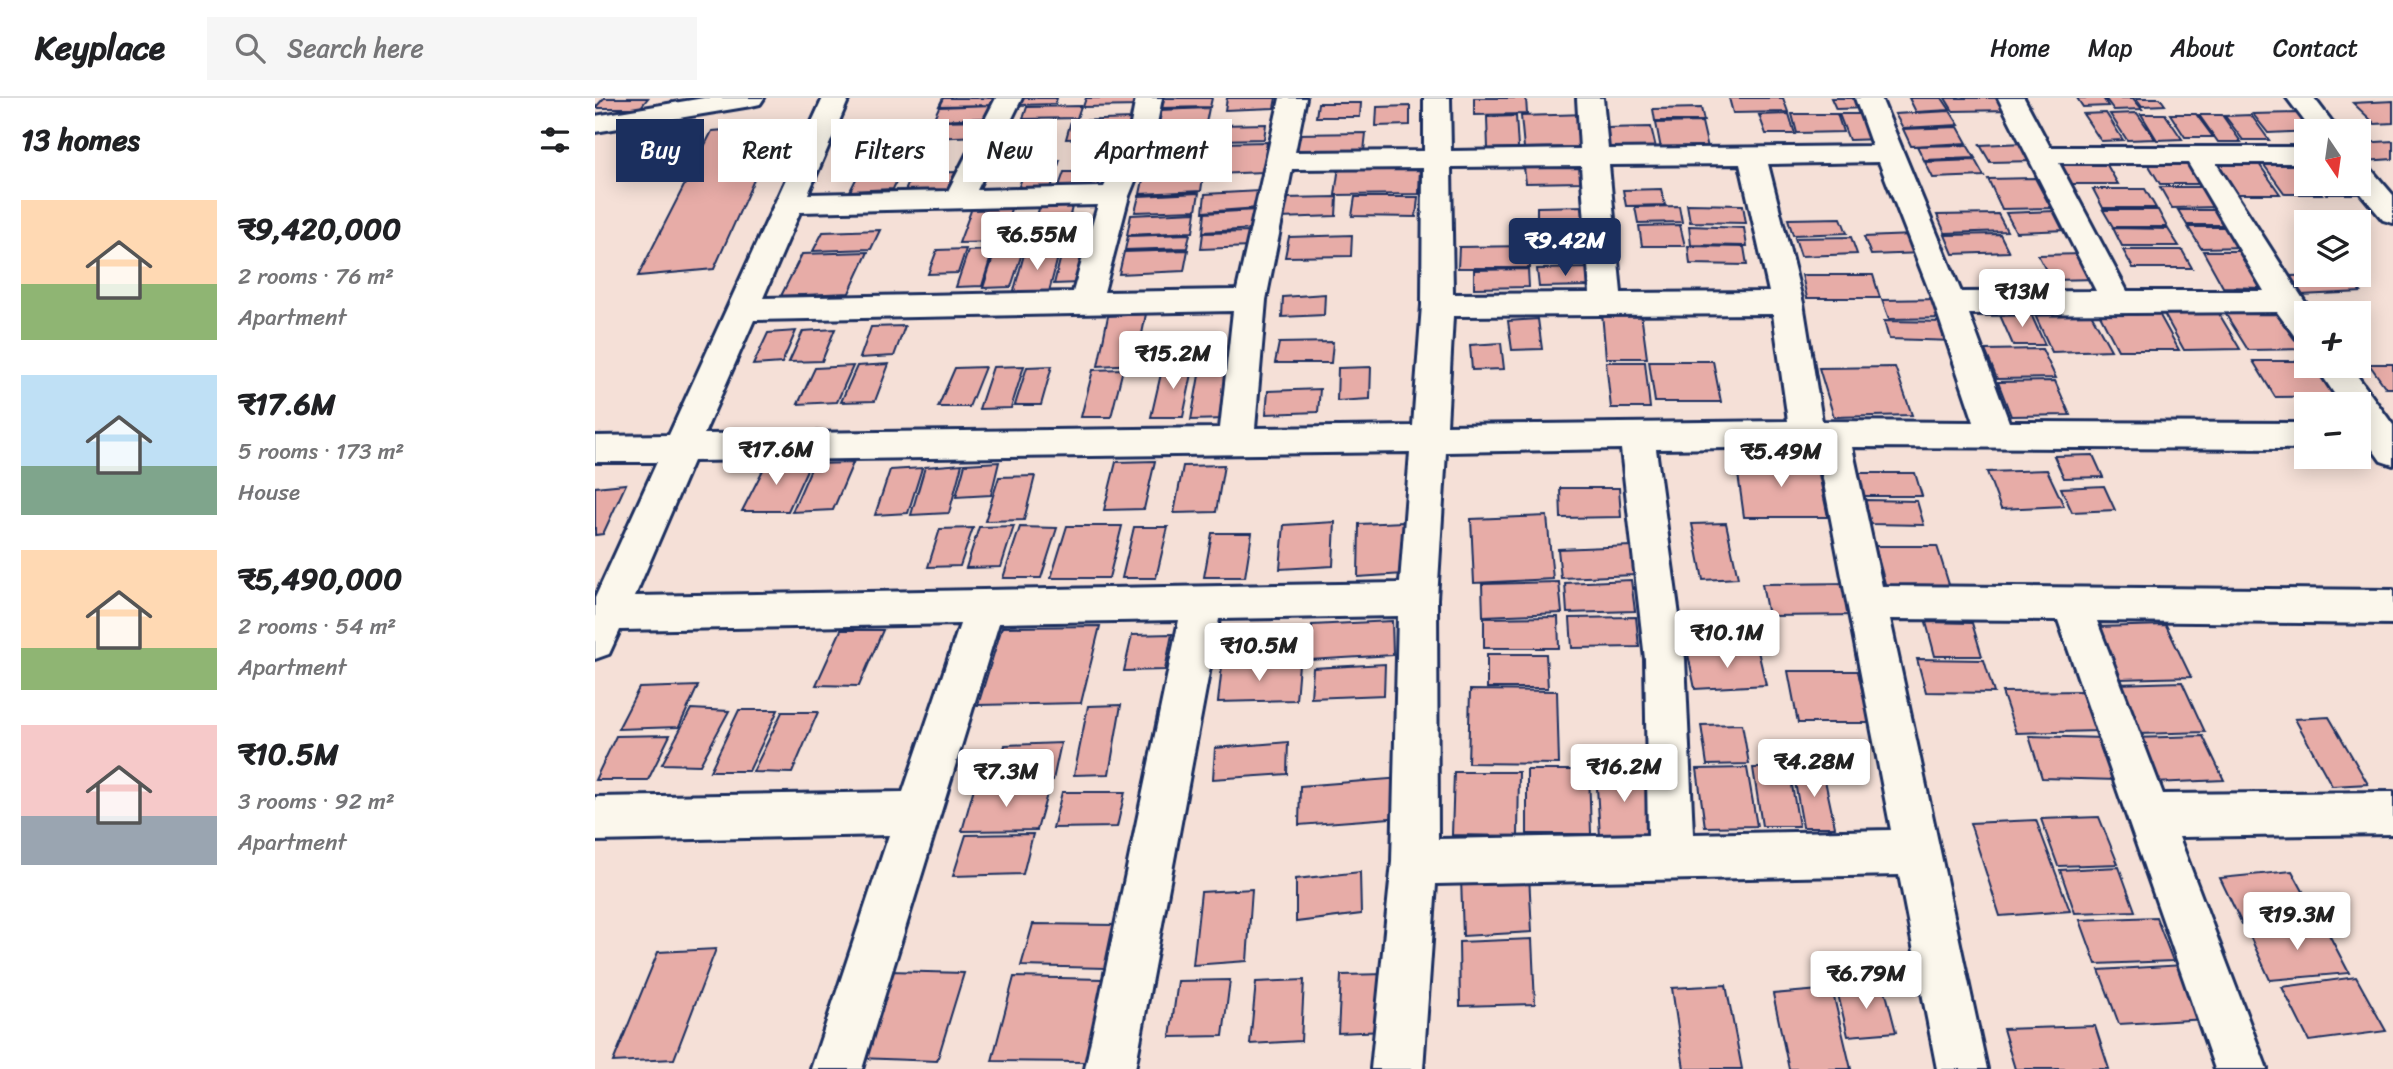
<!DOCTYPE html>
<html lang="en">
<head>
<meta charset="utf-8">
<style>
	:root { --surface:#fff; --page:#f6f6f6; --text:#202124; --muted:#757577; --line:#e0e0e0; --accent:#1b2f5e }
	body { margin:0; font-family:Sriracha,sans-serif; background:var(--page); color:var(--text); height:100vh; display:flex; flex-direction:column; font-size:26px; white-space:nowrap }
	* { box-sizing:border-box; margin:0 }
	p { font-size:23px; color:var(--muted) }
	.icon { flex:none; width:38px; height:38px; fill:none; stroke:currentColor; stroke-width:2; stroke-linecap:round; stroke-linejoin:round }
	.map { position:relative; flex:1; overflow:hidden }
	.sheet { display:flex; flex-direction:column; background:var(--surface); width:595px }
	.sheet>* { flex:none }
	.guide { position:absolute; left:21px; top:21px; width:665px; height:63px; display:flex; gap:14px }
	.needle { width:46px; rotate:167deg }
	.buttons { position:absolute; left:1699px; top:21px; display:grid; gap:14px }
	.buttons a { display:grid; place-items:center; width:77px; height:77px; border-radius:0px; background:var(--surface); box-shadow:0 4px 18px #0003; font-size:35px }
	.price { position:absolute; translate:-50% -60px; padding:0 16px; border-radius:7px; background:#fff; color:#222; font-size:23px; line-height:46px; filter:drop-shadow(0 2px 4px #0008) }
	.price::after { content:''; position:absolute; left:50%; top:42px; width:21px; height:16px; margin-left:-10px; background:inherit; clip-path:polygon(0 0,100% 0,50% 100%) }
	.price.selected { background:var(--accent); color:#fff }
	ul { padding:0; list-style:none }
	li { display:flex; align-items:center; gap:21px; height:175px; padding:0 21px }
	li span { display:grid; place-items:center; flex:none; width:196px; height:140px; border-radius:0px; color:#555 }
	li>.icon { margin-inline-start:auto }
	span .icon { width:84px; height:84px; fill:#fffc; stroke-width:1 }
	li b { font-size:30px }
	h2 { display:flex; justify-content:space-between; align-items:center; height:84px; padding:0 21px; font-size:30px }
	.pill { padding:0 24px; border-radius:0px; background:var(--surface); box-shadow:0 4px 18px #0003; font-size:24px; line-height:63px }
	.pill.selected { background:var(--accent); color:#fff }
	header { display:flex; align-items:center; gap:42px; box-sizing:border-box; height:98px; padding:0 35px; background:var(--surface); border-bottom:2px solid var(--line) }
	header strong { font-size:33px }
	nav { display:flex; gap:38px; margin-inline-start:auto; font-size:24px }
	.search { width:490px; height:63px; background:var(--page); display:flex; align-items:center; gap:18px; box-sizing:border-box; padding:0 24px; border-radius:0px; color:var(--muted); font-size:26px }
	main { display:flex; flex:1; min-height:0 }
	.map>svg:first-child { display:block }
</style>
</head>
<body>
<header>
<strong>Keyplace</strong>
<div class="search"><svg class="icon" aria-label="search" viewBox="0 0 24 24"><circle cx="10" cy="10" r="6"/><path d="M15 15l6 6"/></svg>Search here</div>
<nav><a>Home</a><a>Map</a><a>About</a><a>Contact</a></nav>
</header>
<main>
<section class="sheet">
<h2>13 homes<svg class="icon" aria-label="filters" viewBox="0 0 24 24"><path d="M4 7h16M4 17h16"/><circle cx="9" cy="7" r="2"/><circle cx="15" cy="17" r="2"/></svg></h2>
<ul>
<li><span style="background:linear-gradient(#ffd9b3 60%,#8fb573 0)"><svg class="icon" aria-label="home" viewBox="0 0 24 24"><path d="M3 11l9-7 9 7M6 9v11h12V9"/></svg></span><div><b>₹9,420,000</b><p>2 rooms · 76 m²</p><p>Apartment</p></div></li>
<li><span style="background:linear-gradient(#bfe0f5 65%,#7fa58c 0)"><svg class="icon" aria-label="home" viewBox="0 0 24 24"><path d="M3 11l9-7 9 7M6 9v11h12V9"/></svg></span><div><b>₹17.6M</b><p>5 rooms · 173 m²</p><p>House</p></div></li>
<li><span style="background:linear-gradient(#ffd9b3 70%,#8fb573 0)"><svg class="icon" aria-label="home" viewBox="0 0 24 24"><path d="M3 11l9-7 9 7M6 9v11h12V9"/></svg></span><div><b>₹5,490,000</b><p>2 rooms · 54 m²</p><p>Apartment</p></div></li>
<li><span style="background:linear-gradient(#f6c9c9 65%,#9aa5b1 0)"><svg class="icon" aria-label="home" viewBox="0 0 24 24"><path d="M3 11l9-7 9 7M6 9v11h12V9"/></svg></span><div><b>₹10.5M</b><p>3 rooms · 92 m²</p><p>Apartment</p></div></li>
</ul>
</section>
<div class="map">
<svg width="1798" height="971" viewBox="0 0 1798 971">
	<rect width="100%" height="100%" fill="#f5e0d7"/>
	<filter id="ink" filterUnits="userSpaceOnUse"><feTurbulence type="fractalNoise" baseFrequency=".0143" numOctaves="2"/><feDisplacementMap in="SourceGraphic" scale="14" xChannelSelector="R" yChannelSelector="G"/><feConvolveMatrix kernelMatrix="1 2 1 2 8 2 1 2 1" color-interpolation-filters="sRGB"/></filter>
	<g filter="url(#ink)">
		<path fill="#e7aca7" stroke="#1b2f5e" stroke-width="2" d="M9,0H53L45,10H0Z
			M348,0H398L396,7L344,8Z
			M426,0H462L460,6L423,7Z
			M491,0H547L545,8L488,9Z
			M569,0H617L615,9L567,10Z
			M632,0H681L679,10L630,12Z
			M879,0H931L932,16L879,17Z
			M1134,0H1188L1193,14L1138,15Z
			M1236,0H1268L1272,10L1241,11Z
			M1314,0H1347L1355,12L1321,14Z
			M1350,0H1410L1417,12L1358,13Z
			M1482,0H1508L1513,8L1488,9Z
			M1510,0H1538L1547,11L1519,12Z
			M1541,0H1565L1570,7L1547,8Z
			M1798,3V25L1780,26L1758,5Z
			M723,5H766L765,19H721Z
			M397,7L392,20L338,22L344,9Z
			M486,8L482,20L428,21L432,9Z
			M815,8V27L781,28L782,9Z
			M614,10L611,25L561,27L565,12Z
			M1106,10L1109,23H1060L1058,11Z
			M1355,13L1364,27L1308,30L1300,16Z
			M1511,15L1528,42L1506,43L1488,16Z
			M1542,15L1560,41L1532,42L1515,16Z
			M1704,15L1719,33L1673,35L1658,16Z
			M992,16L997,49L929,50L926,18Z
			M1194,16L1200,36H1171L1164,17Z
			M1197,16H1242L1248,34L1202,35Z
			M1244,16H1275L1285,41L1254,42Z
			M1546,16H1570L1587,41L1562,42Z
			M1575,16H1601L1618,39H1590Z
			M1604,17H1627L1646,44H1623Z
			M1656,17L1674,42H1648L1630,18Z
			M921,18L923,50L893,51L892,19Z
			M538,21L533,39L471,41L476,23Z
			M392,22L386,38L334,40L341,23Z
			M333,23L328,38L269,40L276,26Z
			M1107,24L1113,50L1066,51L1061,25Z
			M671,26L669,41L622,42L625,27Z
			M183,28L119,171L43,178L117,33Z
			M611,28L608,43L556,45L561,29Z
			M1056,29L1061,50L1014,51L1010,30Z
			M1363,29L1372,45L1316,48L1308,31Z
			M771,35L769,53H697L700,36Z
			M1798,43V61L1769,63L1764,58V45Z
			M672,44L668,74L621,76L626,45Z
			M1430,45L1440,63L1395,64L1385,47Z
			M1372,47L1380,60L1329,62L1322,48Z
			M612,60L609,76L558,77L561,62Z
			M465,62L456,90L423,91L433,64Z
			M1380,62L1389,78L1338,80L1330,64Z
			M1465,66L1512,67L1523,86H1475Z
			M1553,66H1594L1607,86H1565Z
			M1623,66H1664L1685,96H1643Z
			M825,67L824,96L740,97L744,68Z
			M1669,67H1706L1712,75V86H1720L1727,96H1690Z
			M985,68L987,84L931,85L929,70Z
			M306,74L298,91L255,93L264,75Z
			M364,74L356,92L310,93L318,75Z
			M469,74H508L502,91H463Z
			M608,79L606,93L545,96L548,82Z
			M1440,80L1456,110L1407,111L1393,81Z
			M1724,86H1763L1771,96H1731Z
			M1565,89H1610L1623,109L1577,110Z
			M1066,91L1070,107L1031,108L1028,92Z
			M1498,91H1550L1561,110H1508Z
			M664,93L663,110L608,114L610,96Z
			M604,95L601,112L540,114L544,98Z
			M742,99L741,118L685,120L688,100Z
			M760,99H823L821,119L757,118Z
			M478,105L467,149L433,151L445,107Z
			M1092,106L1148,107L1151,125L1095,124Z
			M417,108L405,144L364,145L377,110Z
			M990,108L991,124H942V109Z
			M1084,108L1087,124L1043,125L1040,109Z
			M662,112L661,131L608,134L610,115Z
			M1508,112H1563L1572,129H1518Z
			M1583,112H1626L1636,127H1592Z
			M1460,113L1471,132L1421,134L1411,115Z
			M601,114L598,134L532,137L536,117Z
			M1403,116L1412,133L1350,135L1342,117Z
			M1246,120L1252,135L1198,137L1193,121Z
			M943,126H991L992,145H943Z
			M1085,127L1090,148H1047L1044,128Z
			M1094,128L1149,130L1152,148L1096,147Z
			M1593,129H1637L1650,149L1606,150Z
			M1518,130L1573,131L1584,148H1527Z
			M285,132L276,151L218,153L228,134Z
			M658,134L655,149L606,151L608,135Z
			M595,136L592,150L530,152L533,138Z
			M1405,136L1414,154L1358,156L1350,137Z
			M757,137L756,158L690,159L694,139Z
			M1318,137L1326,155L1276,157L1269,139Z
			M1256,139L1262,156L1206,158L1200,140Z
			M934,148L935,170H863L864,149Z
			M1093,148L1149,149L1152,167L1095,166Z
			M371,151L363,175L333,176L342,152Z
			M465,151L454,194L418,196L430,153Z
			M398,152L387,188L361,189L373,153Z
			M428,152L416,189L388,190L400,153Z
			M593,152L589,173L524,176L529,154Z
			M1528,152H1587L1597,170H1538Z
			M1608,153H1644L1667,190L1628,189Z
			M273,154L254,195L186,198L207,156Z
			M1489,156L1502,181L1456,182L1443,157Z
			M492,157L485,185L459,186L466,158Z
			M995,170L997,188L944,189L942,171Z
			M933,171L934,189L879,190V172Z
			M1207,177H1278L1285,200H1212Z
			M1751,177L1766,194L1706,197L1692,178Z
			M730,196L729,217L687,219L688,199Z
			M1346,201L1354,220L1294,221L1287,202Z
			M1435,214L1450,247H1418L1404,215Z
			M1495,214L1516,252L1457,254L1439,215Z
			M1563,214L1584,252H1523L1504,215Z
			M1568,214H1623L1645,251L1589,252Z
			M1691,214L1712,244V251L1653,252L1630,215Z
			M1007,215H1046L1052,260H1011Z
			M551,216L541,266L503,268L513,218Z
			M943,221L947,251L917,252L913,223Z
			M1289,223L1354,224L1360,243L1294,241Z
			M310,228L299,258L265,260L276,229Z
			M240,231L227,263L194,264L208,233Z
			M201,233L187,265L158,267L173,235Z
			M738,244L736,265H680L684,245Z
			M906,245L909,271L877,272L875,247Z
			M1447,251L1461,280L1402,281L1390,252Z
			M1054,263H1118L1126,304H1060Z
			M1658,263H1712V268H1728L1748,298L1680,299Z
			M1011,264H1050L1055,310H1016Z
			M638,265L630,321L596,322L606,266Z
			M294,266L280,303L246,304L262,268Z
			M599,266L588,319H556L568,267Z
			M1774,266H1798V290H1791Z
			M258,268L242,304L203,306L220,270Z
			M429,268L416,310L384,311L398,269Z
			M457,268L446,307H420L432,269Z
			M390,269L374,309H343L360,270Z
			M776,269L775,301L742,303L743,270Z
			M1300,269L1317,317L1239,319L1224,270Z
			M528,271L516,319H486L498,272Z
			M1460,283L1475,317L1416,318L1403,284Z
			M725,291L723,314L671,316L673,293Z
			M1498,357L1508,379L1469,380L1459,358Z
			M1141,362H1221L1233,419H1149Z
			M560,363L549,411L509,412L521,364Z
			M404,364L396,397L361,399L370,366Z
			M215,365L193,413H147L171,366Z
			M258,365L238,412L197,414L218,366Z
			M367,366L354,415L316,417L330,369Z
			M629,367L621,414L579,415L588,368Z
			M327,370L313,415L280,417L295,372Z
			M1452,372L1469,408L1406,411L1392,374Z
			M1263,375H1320L1327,398H1269Z
			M440,378L429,422L390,423L404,379Z
			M31,386L8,436L0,437V389Z
			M1509,388L1520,412L1477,414L1466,390Z
			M965,390H1024L1026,419L966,420Z
			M1270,402L1322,403L1329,427L1276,426Z
			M952,418L958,481L879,485L876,421Z
			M740,424L738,468L685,471L689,427Z
			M808,424L809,476L763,479L764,426Z
			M1131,425L1143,480L1108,482L1097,426Z
			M419,428L406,469L371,470L384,429Z
			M472,428H527L514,480H456Z
			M425,429L462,430L446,480H408Z
			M539,429H573L561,480H527Z
			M378,430L365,468L333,469L345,431Z
			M617,435H657L650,479H609Z
			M1036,448L1040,477L966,480L963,451Z
			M1280,448H1342L1356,493H1292Z
			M1036,482L1040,513L972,515L970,485Z
			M964,484L967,515L888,518L887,486Z
			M1259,485L1267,517L1173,518L1167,486Z
			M963,519L964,550H889V520Z
			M1041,519L1044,549L977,550L975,520Z
			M797,523L798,557L715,562L717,527Z
			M1331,524L1377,525L1387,558H1340Z
			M1571,527L1596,579L1524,581L1503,529Z
			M505,528L486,605L383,607L407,529Z
			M711,531L708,563L639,565L643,533Z
			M246,532H288L264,588L221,587Z
			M577,536L570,572L529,573L537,537Z
			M1163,553L1171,587L1100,591L1093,556Z
			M892,556H951L953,590H892Z
			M1322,561L1389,562L1399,595L1331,594Z
			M704,566L701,602L623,604L627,568Z
			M790,566L789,597L716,600L718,570Z
			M1193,573H1263L1275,625H1203Z
			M1587,584L1610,634L1544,636L1522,586Z
			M103,588L84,629L23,631L44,590Z
			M875,592L962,593L964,666L873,665Z
			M1488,593L1504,633L1421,635L1407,594Z
			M526,607L514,676L479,677L493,608Z
			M96,611L134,613L105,667L67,666Z
			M144,612H183L154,673H115Z
			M187,614H223L197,675L158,674Z
			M1734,619L1773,686L1737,688L1700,621Z
			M1147,626L1154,666L1112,667L1106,627Z
			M75,637L53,682H0L21,638Z
			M1434,638L1508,640L1522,682L1447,680Z
			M1608,638L1629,682L1558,685L1538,640Z
			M693,644L692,676L618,681L620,650Z
			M466,645L458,682L401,684L410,647Z
			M1152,670L1162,728L1110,729L1102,671Z
			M1158,670H1194L1204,728H1167Z
			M932,672H994L996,736H932Z
			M1001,673H1053L1058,738H1005Z
			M1198,673H1228L1240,729H1208Z
			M859,674H924L923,738L857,737Z
			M807,680L808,719L704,727L705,688Z
			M454,689L442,732L367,733L379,690Z
			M467,694H530L522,729L458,730Z
			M1504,719L1523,766L1463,768L1446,721Z
			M1441,722L1475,813L1405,818L1375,725Z
			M438,736L428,776L358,778L371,737Z
			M1524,769L1540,813L1480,815L1465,772Z
			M1697,773L1722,819L1647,826L1625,780Z
			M765,774L766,816L701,824V781Z
			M934,777L937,834L868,838L866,780Z
			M657,791L652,863L598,867L606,794Z
			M1561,819L1578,863L1501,866L1485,822Z
			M438,826L520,827L511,870L426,868Z
			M1729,827L1754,875L1675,882L1652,832Z
			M937,841L940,906L865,908L864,844Z
			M121,851L79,961L18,964L63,854Z
			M1589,867L1612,921L1524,926L1504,872Z
			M294,873L369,875L342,963L264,960Z
			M792,876L790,933L743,935L746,877Z
			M419,879L508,881L490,964L397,963Z
			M1761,879L1791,933L1714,943L1687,889Z
			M635,882L628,938L575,939L583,883Z
			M709,882L706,943L655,946L661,884Z
			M1131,887L1147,971H1089L1077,890Z
			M1289,888L1301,934L1253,938L1242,892Z
			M1237,891L1256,971H1194L1178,896Z
			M1500,928L1514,971H1420L1408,931Z"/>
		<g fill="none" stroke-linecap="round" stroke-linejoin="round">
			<defs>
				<path id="minor" d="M109,0H169L165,6L156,8L0,34V18Z
					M228,0H254L213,96L353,93L401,0H427L382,92L509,89L535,31L541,0H567L561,31L534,98L509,194L642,192L685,0H711L700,54L829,53V0H855L856,53L985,51L982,0H1008L1013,51L1277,48L1260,0H1286L1366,194L1501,193L1403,0H1429L1455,49H1712V65H1621L1717,215H1712V243L1701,240L1682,214L1374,216L1414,324L1712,325V351L1257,349L1287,488L1798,492V526L1502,523L1568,696L1798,694V736L1584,739L1672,971H1620L1463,522L1295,521L1392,971H1342L1304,777L841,786L828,971H776L797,764L803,518L624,521L540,971H490L584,522L404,525L267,971H216L294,737L0,743V699L308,694L365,526L25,532L14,556L0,561V500L62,364H0V338L74,337ZM1284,64L1339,205L1379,324L1227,323L1208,205L1173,66ZM1464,65H1593L1669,193H1532ZM1145,66L1174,194L1026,195L1014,67ZM986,68L995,195L858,196L856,69ZM828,70L827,207L818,328L660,330L671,202L697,71ZM503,107L478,194L168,200L205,114ZM638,213L625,330L109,336L159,222ZM1178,216L1193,323L852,327L858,218ZM1222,349L1296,732L1098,736L1090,561L1061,351ZM1026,351L1050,561L1053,737L843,741L842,501L851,354ZM815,354L805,485L40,498L98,363Z
					M1692,0H1719L1744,33H1717Z
					M1764,67L1774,69L1798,97V125L1788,122L1758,86H1764Z
					M1721,268H1755L1798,327V367L1786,363L1764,332V306H1746Z"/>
			</defs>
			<use href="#minor" stroke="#1b2f5e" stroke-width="6"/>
			<use href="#minor" fill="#fbf7ec" fill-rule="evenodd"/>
		</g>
	</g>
</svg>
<div class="buttons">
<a><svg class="needle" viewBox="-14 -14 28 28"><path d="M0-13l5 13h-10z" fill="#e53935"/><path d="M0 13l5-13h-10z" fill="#757577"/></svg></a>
<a><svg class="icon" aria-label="layers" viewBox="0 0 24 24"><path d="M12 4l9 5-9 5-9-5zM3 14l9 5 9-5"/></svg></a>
<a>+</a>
<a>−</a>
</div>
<b class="price" style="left:442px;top:174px">₹6.55M</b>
<b class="price selected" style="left:970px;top:180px">₹9.42M</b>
<b class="price" style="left:1427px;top:231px">₹13M</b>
<b class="price" style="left:578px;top:293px">₹15.2M</b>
<b class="price" style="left:181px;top:389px">₹17.6M</b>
<b class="price" style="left:1186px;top:391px">₹5.49M</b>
<b class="price" style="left:1132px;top:572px">₹10.1M</b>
<b class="price" style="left:664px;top:585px">₹10.5M</b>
<b class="price" style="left:1219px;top:701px">₹4.28M</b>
<b class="price" style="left:1029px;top:706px">₹16.2M</b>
<b class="price" style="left:411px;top:711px">₹7.3M</b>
<b class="price" style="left:1702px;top:854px">₹19.3M</b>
<b class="price" style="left:1271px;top:913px">₹6.79M</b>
<div class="guide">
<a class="pill selected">Buy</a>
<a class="pill">Rent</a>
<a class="pill">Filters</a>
<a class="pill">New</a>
<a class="pill">Apartment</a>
</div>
</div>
</main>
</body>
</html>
